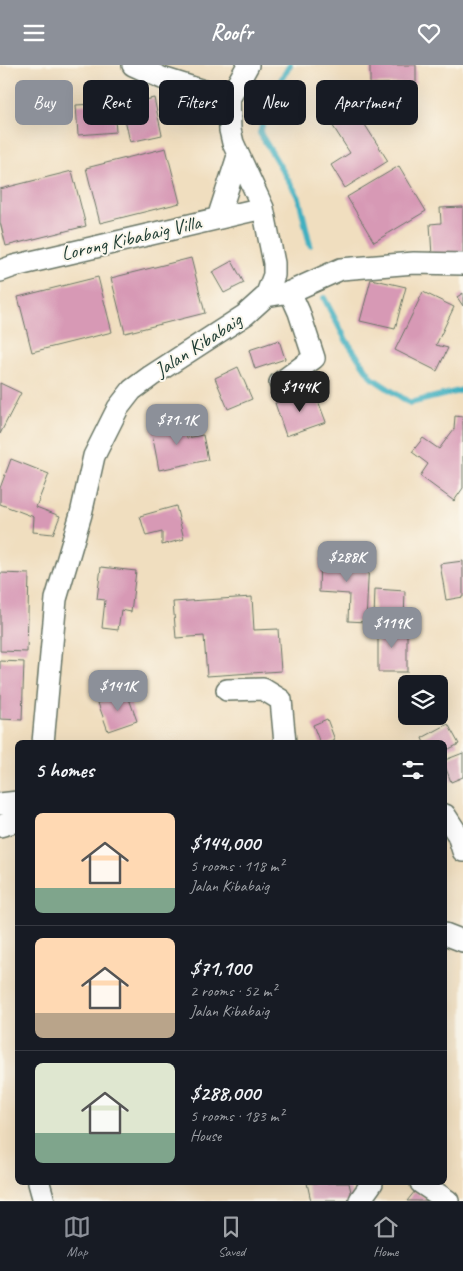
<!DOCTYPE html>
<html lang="en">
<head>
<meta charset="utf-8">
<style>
	:root { --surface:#171b24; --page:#20242c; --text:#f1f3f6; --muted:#9ea1a6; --line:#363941; --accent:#8c9099 }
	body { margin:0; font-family:Caveat,sans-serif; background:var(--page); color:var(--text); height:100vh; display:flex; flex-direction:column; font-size:19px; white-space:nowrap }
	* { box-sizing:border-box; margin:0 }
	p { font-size:16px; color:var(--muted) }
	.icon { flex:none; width:28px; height:28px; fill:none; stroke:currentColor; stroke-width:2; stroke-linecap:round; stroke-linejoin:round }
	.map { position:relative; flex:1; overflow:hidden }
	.sheet { position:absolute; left:15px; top:675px; width:432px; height:445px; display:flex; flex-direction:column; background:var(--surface); border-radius:8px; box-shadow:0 5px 20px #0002 }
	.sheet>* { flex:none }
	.guide { position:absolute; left:15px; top:15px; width:434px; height:45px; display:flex; gap:10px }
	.buttons { position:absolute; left:398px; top:610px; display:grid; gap:10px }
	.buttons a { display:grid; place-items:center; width:50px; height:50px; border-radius:8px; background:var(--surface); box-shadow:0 5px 20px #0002; font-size:25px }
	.price { position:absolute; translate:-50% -42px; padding:0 11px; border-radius:10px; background:var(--accent); color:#fff; font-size:16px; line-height:32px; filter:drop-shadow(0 1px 2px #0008) }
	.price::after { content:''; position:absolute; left:50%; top:30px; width:15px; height:11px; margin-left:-8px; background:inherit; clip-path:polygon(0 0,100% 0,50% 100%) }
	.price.selected { background:#222; color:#fff }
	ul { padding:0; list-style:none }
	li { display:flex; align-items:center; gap:15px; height:125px; padding:0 20px }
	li+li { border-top:1px solid var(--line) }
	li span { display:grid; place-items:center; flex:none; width:140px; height:100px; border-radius:8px; color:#555 }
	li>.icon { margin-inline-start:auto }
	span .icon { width:60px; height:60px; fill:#fffc; stroke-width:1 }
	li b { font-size:21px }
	h2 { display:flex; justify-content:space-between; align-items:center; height:60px; padding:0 20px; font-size:21px }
	.tag { padding:0 18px; border-radius:8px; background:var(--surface); box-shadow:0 5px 20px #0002; font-size:18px; line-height:45px }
	.tag.selected { background:var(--accent); color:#fff }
	header { display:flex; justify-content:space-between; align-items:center; height:65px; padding:0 20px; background:var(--accent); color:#fff; font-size:22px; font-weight:600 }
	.tabs { display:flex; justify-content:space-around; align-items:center; height:70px; border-top:1px solid var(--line); background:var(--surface); font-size:14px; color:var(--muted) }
	.tabs a { display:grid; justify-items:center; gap:2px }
	.tabs .selected { color:var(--accent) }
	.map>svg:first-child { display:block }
</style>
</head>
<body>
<header><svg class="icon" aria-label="menu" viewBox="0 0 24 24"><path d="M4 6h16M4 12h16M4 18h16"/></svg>Roofr<svg class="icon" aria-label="heart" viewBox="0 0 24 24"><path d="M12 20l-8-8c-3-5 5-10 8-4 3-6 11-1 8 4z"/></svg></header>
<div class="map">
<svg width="463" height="1136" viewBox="0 0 463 1136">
	<rect width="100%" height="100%" fill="#fbf7ec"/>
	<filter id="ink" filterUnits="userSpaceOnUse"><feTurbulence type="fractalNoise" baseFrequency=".02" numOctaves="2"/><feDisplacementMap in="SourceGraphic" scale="10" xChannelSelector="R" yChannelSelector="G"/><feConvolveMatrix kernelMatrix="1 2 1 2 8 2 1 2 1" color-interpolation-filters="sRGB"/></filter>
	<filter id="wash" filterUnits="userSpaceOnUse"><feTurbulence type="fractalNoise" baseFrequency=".0096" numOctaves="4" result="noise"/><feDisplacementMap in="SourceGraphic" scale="20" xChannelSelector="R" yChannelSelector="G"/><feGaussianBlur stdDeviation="1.12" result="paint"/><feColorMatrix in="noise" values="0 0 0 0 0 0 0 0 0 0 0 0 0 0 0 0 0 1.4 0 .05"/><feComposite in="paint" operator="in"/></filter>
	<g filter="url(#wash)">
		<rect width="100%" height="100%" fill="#f0debf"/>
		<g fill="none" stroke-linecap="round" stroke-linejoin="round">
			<path stroke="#43b0c0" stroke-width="6" d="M290,0L271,31L260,68L299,133L310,180
				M324,233L346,275L372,313L410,338L463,325"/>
		</g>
		<g id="blocks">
			<path fill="#d799b5" d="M370,0H416V18L370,19Z
				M154,33L162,70L130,77L122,40Z
				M114,38L116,67L78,70L76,40Z
				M353,41L388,96L345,123L331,100L350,88L329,55Z
				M166,83L180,138L100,158L86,103Z
				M399,101L426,146L374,177L347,132Z
				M72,106L86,161L6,181L0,157V124Z
				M463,142V189L432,191L430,159L441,158L440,143Z
				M191,193L205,248L125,268L111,213Z
				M232,196L244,218L224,228L212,207Z
				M98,212L112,267L32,287L18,232Z
				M371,214L406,222L395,264L360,256Z
				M423,227L454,242L436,280L448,283L437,306L395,285Z
				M463,228V241L457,232Z
				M279,275L285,294L255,304L249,285Z
				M238,302L252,334L228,344L215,313Z
				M0,318L21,328L0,369Z
				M314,325L326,357L286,371L275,338Z
				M455,351L463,352V423L454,436L420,411L428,399L412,387L423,373L439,384L454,364Z
				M183,356L187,373L203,370L208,395L159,405L151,363Z
				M11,394L49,409L36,442L60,451L53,469L33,467L34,452L0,439V423Z
				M176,441L184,474L162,480V467L146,471L140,451Z
				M320,493L369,495L366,557L348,556L349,529L319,527Z
				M463,496V532L446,535L440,499Z
				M101,502L136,506L131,547L121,545L118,565L102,563L105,535L97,534Z
				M0,508L29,509L27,587L0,586Z
				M375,524L405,526L404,555L374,554Z
				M252,532L254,565L278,564L281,606L207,611L204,571L176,573L173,537Z
				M378,562H407V607H378Z
				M0,596L24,597L22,655L0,654Z
				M127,628L137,656L108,666L98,638Z
				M327,654L335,675L330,678H320L313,660Z
				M448,659L459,679L445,686V678H424L422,673Z
				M463,688V712L451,717L445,701V695Z
				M307,1118H349L353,1136H311Z
				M415,1126L428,1136H407Z"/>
		</g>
	</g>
	<g filter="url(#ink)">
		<use href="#blocks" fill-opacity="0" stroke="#687565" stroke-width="1"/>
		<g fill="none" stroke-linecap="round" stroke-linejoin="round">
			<defs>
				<path id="minor" d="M133,0L162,13L229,34
					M218,153L238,91
					M0,206L14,201L263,143
					M266,231L290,227L341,204L414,198L463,199
					M280,318L314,293L299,247L290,227
					M227,625L263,624L281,635L285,678
					M43,678L56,534L81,449L94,391L118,343L132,325L151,311L245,250L266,231L274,210V198L263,143L233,78L230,65L229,34L248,0
					M0,739L18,737
					M445,750L458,770L463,786
					M0,761L18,756
					M445,869L463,876
					M39,1118L44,1136
					M421,1118L448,1136
					M360,1135L372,1118"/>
			</defs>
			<use href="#minor" stroke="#687565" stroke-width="24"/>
			<use href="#minor" stroke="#fff" stroke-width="21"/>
		</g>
	</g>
	<g text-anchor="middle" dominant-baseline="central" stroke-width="4" stroke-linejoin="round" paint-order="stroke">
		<g font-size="20" fill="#1f3d34" stroke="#fbf7ec">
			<text transform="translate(131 173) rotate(-13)">Lorong Kibabaig Villa</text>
			<text transform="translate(198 280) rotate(-33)">Jalan Kibabaig</text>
		</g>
	</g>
</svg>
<div class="buttons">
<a><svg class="icon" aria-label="layers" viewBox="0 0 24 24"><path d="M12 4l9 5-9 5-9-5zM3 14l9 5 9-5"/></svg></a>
</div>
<b class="price selected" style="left:300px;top:348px">$144K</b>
<b class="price" style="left:177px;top:381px">$71.1K</b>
<b class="price" style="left:347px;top:518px">$288K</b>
<b class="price" style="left:392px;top:584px">$119K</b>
<b class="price" style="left:118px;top:647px">$141K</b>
<div class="guide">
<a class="tag selected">Buy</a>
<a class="tag">Rent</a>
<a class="tag">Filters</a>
<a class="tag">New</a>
<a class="tag">Apartment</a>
</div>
<section class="sheet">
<h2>5 homes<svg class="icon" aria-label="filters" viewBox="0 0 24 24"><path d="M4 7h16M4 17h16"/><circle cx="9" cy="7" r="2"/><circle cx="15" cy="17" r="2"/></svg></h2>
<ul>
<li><span style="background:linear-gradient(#ffd9b3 75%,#7fa58c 0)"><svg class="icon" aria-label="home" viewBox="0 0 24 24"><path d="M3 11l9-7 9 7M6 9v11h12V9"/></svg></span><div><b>$144,000</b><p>5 rooms · 118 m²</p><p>Jalan Kibabaig</p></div></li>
<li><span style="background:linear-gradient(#ffd9b3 75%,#b9a48a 0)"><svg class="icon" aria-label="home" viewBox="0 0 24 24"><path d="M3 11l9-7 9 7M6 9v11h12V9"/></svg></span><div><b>$71,100</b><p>2 rooms · 52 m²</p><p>Jalan Kibabaig</p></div></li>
<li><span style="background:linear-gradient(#dfe7d0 70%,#7fa58c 0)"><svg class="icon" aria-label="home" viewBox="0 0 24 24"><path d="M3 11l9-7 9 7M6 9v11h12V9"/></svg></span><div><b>$288,000</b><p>5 rooms · 183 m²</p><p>House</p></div></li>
</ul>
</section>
</div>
<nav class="tabs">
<a class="selected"><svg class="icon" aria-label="map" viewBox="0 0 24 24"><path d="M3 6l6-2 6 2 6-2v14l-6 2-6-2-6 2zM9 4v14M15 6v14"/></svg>Map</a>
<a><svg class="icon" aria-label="saved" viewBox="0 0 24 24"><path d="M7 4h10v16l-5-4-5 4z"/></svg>Saved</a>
<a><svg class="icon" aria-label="home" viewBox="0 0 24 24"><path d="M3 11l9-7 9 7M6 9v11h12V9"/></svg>Home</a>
</nav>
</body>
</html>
